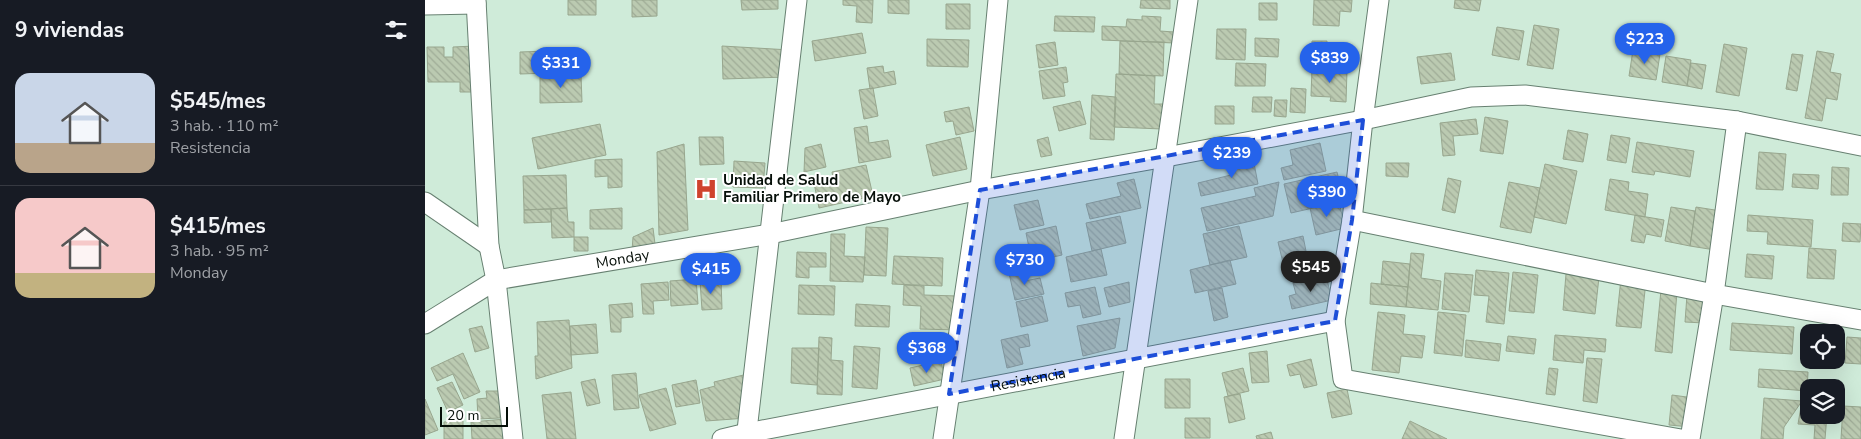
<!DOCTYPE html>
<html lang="es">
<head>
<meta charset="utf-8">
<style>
	:root { --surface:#171b24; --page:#20242c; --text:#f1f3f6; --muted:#9ea1a6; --line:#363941; --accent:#2563eb }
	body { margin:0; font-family:"Nunito Sans",sans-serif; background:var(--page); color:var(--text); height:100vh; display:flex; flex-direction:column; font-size:19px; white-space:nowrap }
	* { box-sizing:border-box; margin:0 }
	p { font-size:16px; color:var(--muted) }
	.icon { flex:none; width:28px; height:28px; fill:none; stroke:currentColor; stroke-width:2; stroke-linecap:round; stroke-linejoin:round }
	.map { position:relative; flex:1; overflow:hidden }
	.sheet { display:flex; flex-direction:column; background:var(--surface); width:425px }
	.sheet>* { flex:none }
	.controls { position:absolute; left:1375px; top:324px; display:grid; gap:10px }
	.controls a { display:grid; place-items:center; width:45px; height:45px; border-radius:10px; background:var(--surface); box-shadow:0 5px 20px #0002; font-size:25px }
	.scale { position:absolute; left:15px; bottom:12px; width:68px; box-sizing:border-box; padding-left:5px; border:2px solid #060f09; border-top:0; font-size:14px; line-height:18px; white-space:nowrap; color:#060f09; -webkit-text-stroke:4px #fff; paint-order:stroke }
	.price { position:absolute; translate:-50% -42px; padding:0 11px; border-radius:18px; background:var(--accent); color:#fff; font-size:16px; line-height:32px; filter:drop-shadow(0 1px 2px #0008) }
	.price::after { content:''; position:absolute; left:50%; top:30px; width:15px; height:11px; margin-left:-8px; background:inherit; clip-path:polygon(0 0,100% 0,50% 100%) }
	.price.active { background:#222; color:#fff }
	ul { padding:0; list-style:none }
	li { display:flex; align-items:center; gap:15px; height:125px; padding:0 15px }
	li+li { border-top:1px solid var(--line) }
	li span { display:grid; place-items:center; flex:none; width:140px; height:100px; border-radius:15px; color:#555 }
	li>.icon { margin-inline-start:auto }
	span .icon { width:60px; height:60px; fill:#fffc; stroke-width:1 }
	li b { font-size:21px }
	h2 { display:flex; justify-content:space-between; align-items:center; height:60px; padding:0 15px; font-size:21px }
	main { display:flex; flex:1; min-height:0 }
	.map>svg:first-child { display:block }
</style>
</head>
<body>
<main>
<section class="sheet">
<h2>9 viviendas<svg class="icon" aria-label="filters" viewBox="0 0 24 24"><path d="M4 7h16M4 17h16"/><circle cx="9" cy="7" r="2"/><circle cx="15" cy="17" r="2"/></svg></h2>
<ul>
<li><span style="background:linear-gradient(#c9d6e8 70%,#b9a48a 0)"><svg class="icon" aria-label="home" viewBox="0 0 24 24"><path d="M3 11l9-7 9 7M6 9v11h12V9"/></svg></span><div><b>$545/mes</b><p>3 hab. · 110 m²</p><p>Resistencia</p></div></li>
<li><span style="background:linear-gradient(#f6c9c9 75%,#c2b280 0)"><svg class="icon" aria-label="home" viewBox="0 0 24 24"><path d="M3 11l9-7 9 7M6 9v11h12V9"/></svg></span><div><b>$415/mes</b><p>3 hab. · 95 m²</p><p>Monday</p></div></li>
</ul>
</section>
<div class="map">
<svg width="1436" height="439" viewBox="0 0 1436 439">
	<defs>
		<pattern id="building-back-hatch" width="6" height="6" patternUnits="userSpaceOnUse" patternTransform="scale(1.25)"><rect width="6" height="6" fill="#bbcab1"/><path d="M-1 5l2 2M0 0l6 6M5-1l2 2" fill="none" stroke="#9fac97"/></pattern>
	</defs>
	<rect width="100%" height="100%" fill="#cfebd9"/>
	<path fill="url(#building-back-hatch)" stroke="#98a68e" d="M143,0H171V15H143Z
		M207,0H232V16L207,17Z
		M316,0H353V9L317,10Z
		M418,0H448L447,23L431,22L432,6L418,5Z
		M463,0H484V14L463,13Z
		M716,0H745V9L715,8Z
		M889,0H927L926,12L915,11L914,26L888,25Z
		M1030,0H1056L1054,11L1029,8Z
		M834,3H852V20H834Z
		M521,4H545V29H521Z
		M630,16L670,17L669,32L629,31Z
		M717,16L736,17L735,31L749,32V43L677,40V26L701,27L702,19L717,20Z
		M1109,25L1134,29L1128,69L1102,65Z
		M1072,27L1099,31L1094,60L1067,55Z
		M1214,28L1233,31L1230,46L1212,43Z
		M792,29H821L820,60L791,59Z
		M437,33L441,53L390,61L387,41Z
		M830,38L854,39L853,57L830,56Z
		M502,39L544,40L543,67L502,66Z
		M695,41L739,42L738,76L694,74Z
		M887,41H902L901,63H887Z
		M630,42L633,65L614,68L611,45Z
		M1299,44L1322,48L1314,96L1291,92Z
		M50,46V92H35V82H3L2,47H19V57H28V47Z
		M297,46L365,50L362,77L298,79Z
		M1208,50L1235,54L1231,80L1204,76Z
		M122,51V62H155V72L95,74V52Z
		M1392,51L1409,54L1405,72L1416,74L1412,100L1401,98L1397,121L1380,118Z
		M1026,53L1030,80L996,84L992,57Z
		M1367,54L1378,55L1372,91L1361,89Z
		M1241,56L1266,60L1262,86L1237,82Z
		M811,63L841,64L840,86H810Z
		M1266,63L1281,65L1277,89L1262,86Z
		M458,66L459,73L469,71L471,84L445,89L442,68Z
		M641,67L643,82L638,83L640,96L618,99L614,71Z
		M887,69L922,70L921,102L905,101L906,97L886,96Z
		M691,74L730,76L729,104H738L737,129L689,127Z
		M156,75L157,102L115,103V76Z
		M448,88L453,116L439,119L434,90Z
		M866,88L881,89L880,113L865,112Z
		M667,95L691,97L689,140L665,139Z
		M828,97H847L846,112H827Z
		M850,100H862L861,117L849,116Z
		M655,101L661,124L634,131L628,107Z
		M790,106H809V124H790Z
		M544,107L549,131L531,135L528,121L521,122L519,112Z
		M1060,117L1083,121L1078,154L1055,151Z
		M1051,119L1053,134L1028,136L1030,155L1018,156L1015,123Z
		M175,124L181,155L113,169L107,138Z
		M442,126L444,143L463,140L466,157L434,163L429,128Z
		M1143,130L1163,134L1158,162L1138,159Z
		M1186,135L1205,138L1201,163L1182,160Z
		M274,137H298L299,164L275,165Z
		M535,137L542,169L508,176L501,145Z
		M623,137L627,155L616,157L612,140Z
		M1212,142L1269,151L1265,177L1230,171L1229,175L1207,172Z
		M895,143L901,171L859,180L856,168L868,165L865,150Z
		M259,144L263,230L234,235L232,152Z
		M396,144L401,167L379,172L380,148Z
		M1334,152L1361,154L1358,190L1331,189Z
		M828,158L833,184L776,196L773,183L806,175L803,164Z
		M197,159V187L183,188V176L170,177V160Z
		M309,161L340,163L338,188L308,187Z
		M961,163H984L983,177L961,176Z
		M1120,164L1152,171L1141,224L1109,217Z
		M441,165L448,196L394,208L389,183L408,178L407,172Z
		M1407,167L1424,168L1423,195H1406Z
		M912,172L919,201L866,213L859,184Z
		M1368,174L1394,175L1393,189L1367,187Z
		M141,175L142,208L99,210L98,176Z
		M1023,178L1036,181L1030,213L1017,210Z
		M709,179L716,208L665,219L661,204L696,196L692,183Z
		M1185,179L1204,182L1203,191L1223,194L1220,217L1180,210Z
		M854,182L848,216L782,231L776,208L831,196L829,188Z
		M1084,182L1115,188L1106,233L1075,227Z
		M613,200L619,225L595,230L589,205Z
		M914,202L920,228L891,235L885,208Z
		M1246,207L1270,211L1265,246L1240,241Z
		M1271,207L1296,211L1290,250L1265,246Z
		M142,208L143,222H149V237L127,238L126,209Z
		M197,208V229H165V210Z
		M126,209V222L99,223V210Z
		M1210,215L1239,220L1236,237L1221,234L1219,243L1206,241Z
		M1323,215L1388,220L1386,247L1342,244L1343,232L1322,231Z
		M695,216L701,243L667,251L661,223Z
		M1418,223L1436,224L1435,242L1417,241Z
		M631,226L637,255L607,262L601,233Z
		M814,226L822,257L785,265L778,234Z
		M441,227L463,228L461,276L439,275Z
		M228,228L230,244L207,251L208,237Z
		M406,234H420L419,256L440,257L438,282L405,281Z
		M878,236L884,266L860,271L853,242Z
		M149,237H163V251H149Z
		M1384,248L1411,250L1409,279L1382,278Z
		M676,249L682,275L646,282L641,257Z
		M372,252L401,253V267H384V278L371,277Z
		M986,253L999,254L996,278L1016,281L1013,310L981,307Z
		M1322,254L1349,256L1347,279L1320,277Z
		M469,256L518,258L517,286L467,284Z
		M805,260L811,284L770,293L765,270Z
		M958,261L985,264L983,287L956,284Z
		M598,270L600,281L615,278L619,294L590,300L584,273Z
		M1051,270L1084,273L1079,324L1061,322L1064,296L1049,295Z
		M1088,272L1113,275L1109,313L1084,311Z
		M1020,273L1048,275L1044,312L1017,309Z
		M1141,274L1174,277L1170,314L1138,310Z
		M901,276L907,300L867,309L864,296L871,294L868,283Z
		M1196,278L1221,281L1216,328L1191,326Z
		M271,279L273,304L246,306L245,281Z
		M296,279L297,309L277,310L275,281Z
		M243,282L244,300L228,301L229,314H218L216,284Z
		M704,282L705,302L684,307L679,288Z
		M946,283L983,287L981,307L945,304Z
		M374,285L410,286L409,315L373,314Z
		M479,285L499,286V295L533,296L532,330L495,329L496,306L478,305Z
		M670,287L676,314L658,318L655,305L643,307L640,293Z
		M797,288L803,317L789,321L783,291Z
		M1236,290L1252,292L1247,353L1230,351Z
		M1262,295L1280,296L1279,323L1260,322Z
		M617,296L623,321L596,327L591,302Z
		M207,303L208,317L196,318V332H186L184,305Z
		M431,304L465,306L464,327L430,326Z
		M953,312L980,315L978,334L1000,336L997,358L976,356L974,373L947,370Z
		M1013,312L1041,315L1037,356L1009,353Z
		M695,318L690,348L658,356L652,326Z
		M144,320L147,368L111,379L110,356H113L112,322Z
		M1307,323L1369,327L1367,354L1305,350Z
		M171,324L173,353L146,355L145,326Z
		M57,326L64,348L50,352L44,329Z
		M1386,329L1409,331V332H1386Z
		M603,334L605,346L594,348L598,364L582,368L576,340Z
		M1130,335L1181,339L1180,352L1159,350L1158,363L1128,360Z
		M1083,336L1111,339L1109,354L1081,351Z
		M394,337L407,338L406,360L418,361L417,395L392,394Z
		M1422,337L1436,338V364L1420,363Z
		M1041,340L1076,344L1074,361L1040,357Z
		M429,346L455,348L452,389L427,387Z
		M367,348H394L392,385L366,383Z
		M842,351L844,382L827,383L824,353Z
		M38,353L55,392L39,399L28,374L12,381L6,368Z
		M1162,358L1177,359L1172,403L1158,401Z
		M886,359L892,385L879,388L875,374L865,376L862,365Z
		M516,361L520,379L489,386L485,368Z
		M818,368L824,391L803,396L797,373Z
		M1124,368L1133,369L1130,395L1121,394Z
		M1334,369L1383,372L1382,391L1333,387Z
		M211,373L214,408L189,410L187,375Z
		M327,373L322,418L281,421L275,390L290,386L289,382Z
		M170,379L175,403L162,406L156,382Z
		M740,379H765V408H740Z
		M271,380L275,403L251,407L247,385Z
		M27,382L38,405L23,412L12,388Z
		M241,388L251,424L225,431L214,395Z
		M922,389L927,414L907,418L902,393Z
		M61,391H74L75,418L53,419L52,399L62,398Z
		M146,392L151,439H122L117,395Z
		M815,394L820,419L804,423L799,397Z
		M1247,395L1269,398L1266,427L1244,425Z
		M1339,398L1377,401L1359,427L1358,439H1336Z
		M0,399L13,430L0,435Z
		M1377,401L1384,402V415H1402L1400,439H1389L1390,425L1373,424Z
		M1418,406L1436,407V439H1416Z
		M760,418H785V438H760Z
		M80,419L81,439H47L46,422Z
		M38,421V439H19V422Z
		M985,421L1022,439H977Z
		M846,432L848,439H832L831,436Z"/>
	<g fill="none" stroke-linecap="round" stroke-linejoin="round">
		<defs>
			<g id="street">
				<path d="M51,0L64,246L71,280L88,439"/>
				<path d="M954,0L938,120L927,220L910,321L918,379L1256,439"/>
				<path d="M0,5L51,4"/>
				<path d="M0,202L64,246"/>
				<path d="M927,220L1289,294L1436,320"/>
				<path id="s1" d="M0,324L71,280L345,234L555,190L741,157L938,120L1046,97L1100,95L1312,121L1436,146"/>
				<path id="s2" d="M297,439L322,433L910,321"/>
				<path d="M321,439L372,0"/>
				<path d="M518,439L555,190L573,0"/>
				<path d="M699,439L763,0"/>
				<path d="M1265,439L1289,294L1312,121"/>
			</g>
		</defs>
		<use href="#street" stroke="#678071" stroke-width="21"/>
		<use href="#street" stroke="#fff" stroke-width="19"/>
	</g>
	<path fill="#1d4ed8" fill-opacity="0.2" stroke="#1d4ed8" stroke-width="4" stroke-dasharray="10 6" stroke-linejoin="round" d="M938,120L927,220L910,321L524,394L555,190Z"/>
	<defs>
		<symbol id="hospital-bare" viewBox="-9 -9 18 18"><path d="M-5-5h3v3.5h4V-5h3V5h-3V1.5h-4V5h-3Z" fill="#cf432d" stroke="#fff" stroke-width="2.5" paint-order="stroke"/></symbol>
	</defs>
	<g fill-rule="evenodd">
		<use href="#hospital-bare" x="265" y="173" width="32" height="32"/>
	</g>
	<g text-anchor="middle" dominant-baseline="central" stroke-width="4" stroke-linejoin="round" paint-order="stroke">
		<g font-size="15" font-weight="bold" fill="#060f09" stroke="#fff" text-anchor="start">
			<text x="298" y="180">Unidad de Salud<tspan x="298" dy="17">Familiar Primero de Mayo</tspan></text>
		</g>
		<g font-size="15" fill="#060f09" stroke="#fff">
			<text stroke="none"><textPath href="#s1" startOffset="212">Monday</textPath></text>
			<text stroke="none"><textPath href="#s2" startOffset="312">Resistencia</textPath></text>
		</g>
	</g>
</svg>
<div class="controls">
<a><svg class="icon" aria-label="locate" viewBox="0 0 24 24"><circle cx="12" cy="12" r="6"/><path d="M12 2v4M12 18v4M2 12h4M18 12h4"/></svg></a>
<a><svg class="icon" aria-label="layers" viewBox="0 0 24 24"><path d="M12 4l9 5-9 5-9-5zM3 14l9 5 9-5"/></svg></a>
</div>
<div class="scale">20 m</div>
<b class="price" style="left:1220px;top:65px">$223</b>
<b class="price" style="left:905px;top:84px">$839</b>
<b class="price" style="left:136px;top:89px">$331</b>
<b class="price" style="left:807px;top:179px">$239</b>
<b class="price" style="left:902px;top:218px">$390</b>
<b class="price" style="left:600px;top:286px">$730</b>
<b class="price active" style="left:886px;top:293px">$545</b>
<b class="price" style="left:286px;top:295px">$415</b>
<b class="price" style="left:502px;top:374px">$368</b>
</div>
</main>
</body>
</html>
